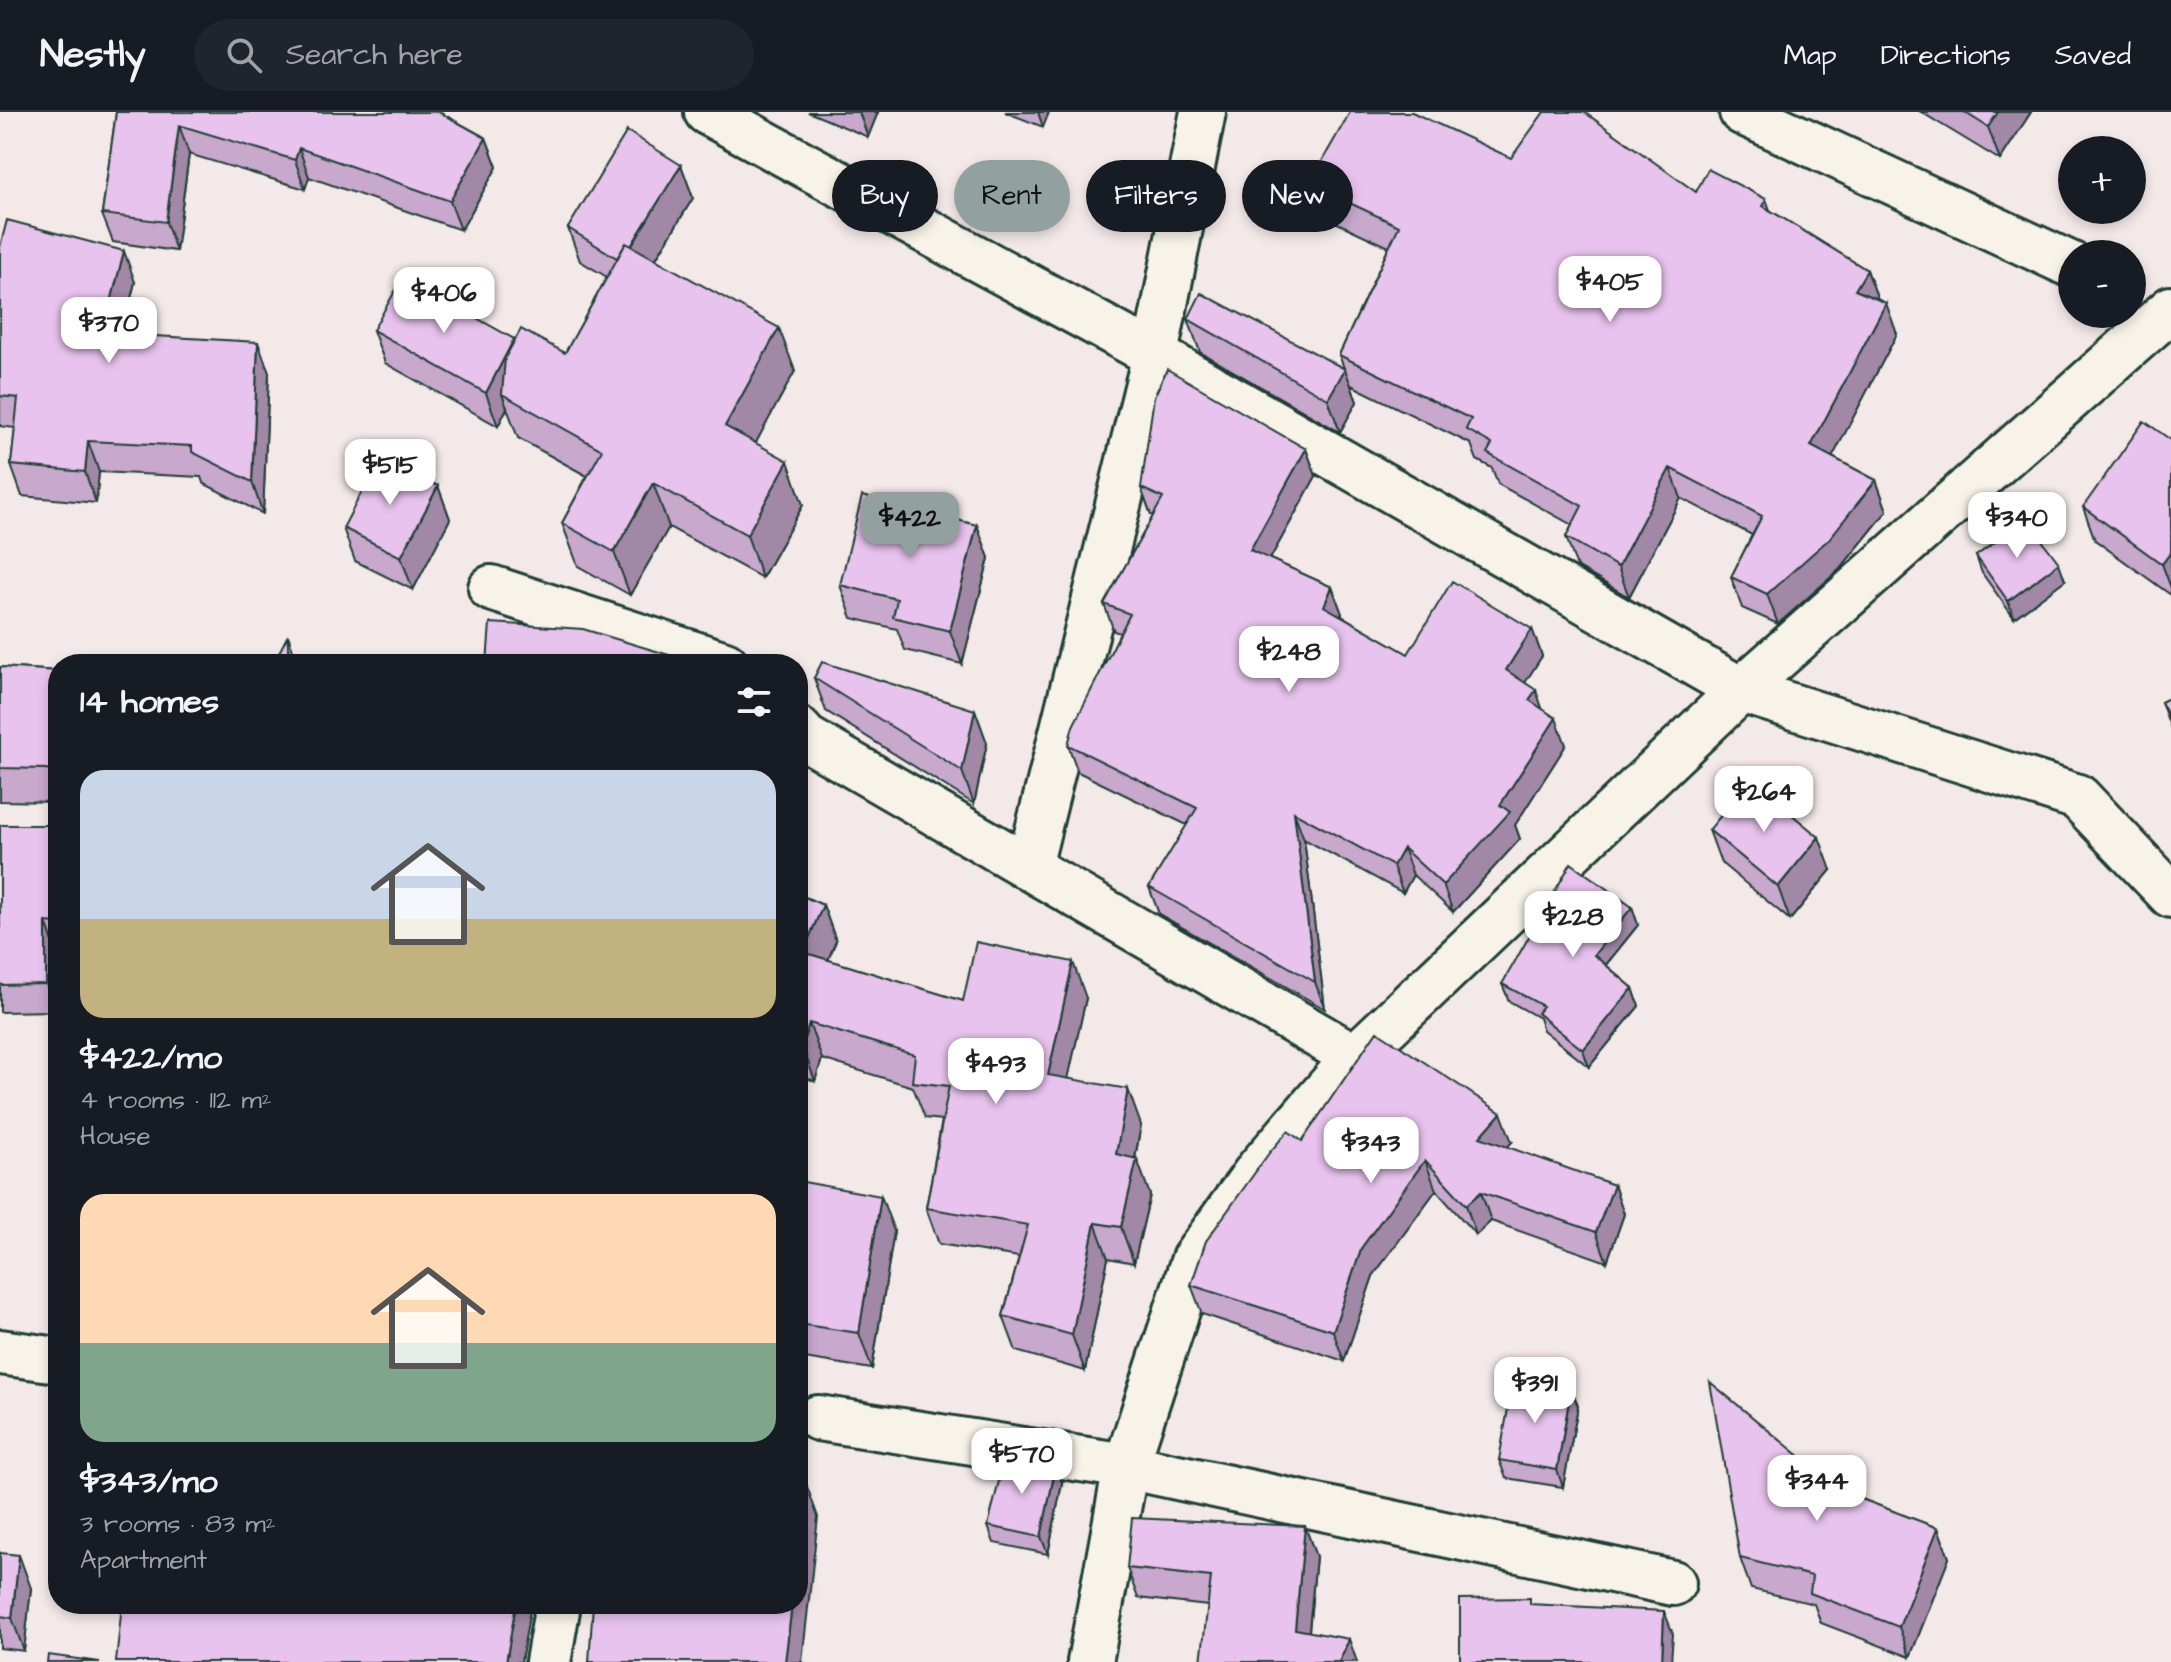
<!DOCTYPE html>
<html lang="en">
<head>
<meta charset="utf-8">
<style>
	:root { --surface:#171b24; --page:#20242c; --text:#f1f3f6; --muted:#9ea1a6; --line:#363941; --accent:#92a19f }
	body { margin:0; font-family:"Architects Daughter",sans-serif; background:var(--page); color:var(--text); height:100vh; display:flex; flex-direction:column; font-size:30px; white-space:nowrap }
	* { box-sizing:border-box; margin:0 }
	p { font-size:26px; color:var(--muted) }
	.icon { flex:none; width:44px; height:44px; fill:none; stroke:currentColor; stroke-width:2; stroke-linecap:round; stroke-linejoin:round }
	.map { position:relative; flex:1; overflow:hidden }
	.panel { position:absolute; left:48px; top:542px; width:760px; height:960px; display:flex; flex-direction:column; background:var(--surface); border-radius:32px; box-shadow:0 4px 12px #0003 }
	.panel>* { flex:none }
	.guide { position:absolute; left:832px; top:48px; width:760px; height:72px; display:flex; gap:16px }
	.buttons { position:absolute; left:2058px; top:24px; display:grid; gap:16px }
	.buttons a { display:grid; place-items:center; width:88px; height:88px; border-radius:50%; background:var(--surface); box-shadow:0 4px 12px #0003; font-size:40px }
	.price { position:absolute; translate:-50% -68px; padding:0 18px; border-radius:16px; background:#fff; color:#222; font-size:26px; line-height:52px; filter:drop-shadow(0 2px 4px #0008) }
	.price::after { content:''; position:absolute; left:50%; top:48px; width:24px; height:18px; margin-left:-12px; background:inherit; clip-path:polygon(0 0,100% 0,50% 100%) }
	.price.current { background:var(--accent); color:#111 }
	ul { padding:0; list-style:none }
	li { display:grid; align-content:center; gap:16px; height:424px; padding:0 32px }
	li span { display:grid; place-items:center; height:248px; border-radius:24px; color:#555 }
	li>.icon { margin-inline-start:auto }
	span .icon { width:144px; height:144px; fill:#fffc; stroke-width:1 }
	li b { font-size:34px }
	h2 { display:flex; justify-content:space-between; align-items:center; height:96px; padding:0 32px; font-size:34px }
	.pill { padding:0 28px; border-radius:36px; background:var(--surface); box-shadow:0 4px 12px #0003; font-size:28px; line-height:72px }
	.pill.current { background:var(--accent); color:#111 }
	header { display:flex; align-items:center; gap:48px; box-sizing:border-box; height:112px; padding:0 40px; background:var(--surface); border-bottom:2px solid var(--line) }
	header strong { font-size:38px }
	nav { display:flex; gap:44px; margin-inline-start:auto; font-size:28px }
	.search { width:560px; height:72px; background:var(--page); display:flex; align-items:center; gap:20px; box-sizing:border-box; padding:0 28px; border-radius:44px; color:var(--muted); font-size:30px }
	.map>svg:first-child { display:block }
</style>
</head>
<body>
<header>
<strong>Nestly</strong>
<div class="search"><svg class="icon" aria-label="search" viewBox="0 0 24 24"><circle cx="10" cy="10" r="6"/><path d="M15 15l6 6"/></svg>Search here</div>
<nav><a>Map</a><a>Directions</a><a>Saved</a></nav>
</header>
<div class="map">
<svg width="2171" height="1550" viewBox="0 0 2171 1550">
	<rect width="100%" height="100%" fill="#f4e9e9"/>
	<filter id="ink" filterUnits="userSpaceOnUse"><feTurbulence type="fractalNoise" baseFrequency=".0125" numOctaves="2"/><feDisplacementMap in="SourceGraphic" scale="16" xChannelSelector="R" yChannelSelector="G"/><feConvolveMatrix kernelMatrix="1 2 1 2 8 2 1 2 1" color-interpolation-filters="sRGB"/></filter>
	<g filter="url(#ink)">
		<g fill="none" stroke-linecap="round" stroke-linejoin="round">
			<defs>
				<path id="minor" d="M707,0L1155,243L1741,578L2078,685L2171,783
					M1742,0L2072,153
					M491,476L725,552
					M798,617L806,626L1355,945
					M1029,755L1155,243L1203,0
					M0,1240L58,1248
					M818,1306L1126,1354L1673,1471
					M548,1550L558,1492
					M1090,1550L1126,1354L1194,1147L1260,1055L1355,945L1741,578L2171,197"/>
			</defs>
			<use href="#minor" stroke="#1f3d34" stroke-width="50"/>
			<use href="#minor" stroke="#f7f3e8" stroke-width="44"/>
		</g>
		<path fill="#c8a8cd" stroke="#1f3d34" stroke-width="2" d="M116,0H441V1L486,26L497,55L461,118L309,65L305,77L189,42L176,139L113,130L102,102Z
			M808,0H878L868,25Z
			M1005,0H1049L1043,15Z
			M1921,0H2031L2000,48Z
			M1511,46L1696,80L1771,99L1867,158L1878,188L1897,222L1832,345L1876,368L1887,399L1840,457L1778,512L1742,496L1731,465L1752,423L1681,386L1629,485L1577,455L1566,425L1572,413L1498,372L1492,356L1477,348L1471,332L1351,273L1357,290L1340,320L1200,240L1188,207L1344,256L1339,243L1389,135L1320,103L1309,72Z
			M681,53L693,86L656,147L795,259L755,331L803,393L762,466L669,415L630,483L578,454L562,411L587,364L518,326L507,296L498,314L385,251L373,218L514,229L565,241L607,165L580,149L568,116Z
			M0,135L135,170L122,222L269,261L263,402L203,371L201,365L99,360L96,391L22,384L11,353L15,316L0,314Z
			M2171,328V483L2095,428L2083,395Z
			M1306,337L1316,364L1270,447L1332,475L1342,502V504L1408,542L1532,517L1542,544L1525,570L1566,633L1515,713L1520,727L1453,800L1413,763L1403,781L1304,727L1325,897L1159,802L1149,775L1187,713L1078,660L1068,633L1120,521L1114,519L1104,492L1153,404L1151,403L1141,376Z
			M438,374L450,407L413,478L355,449L343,416Z
			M977,413L989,446L962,552L905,538L897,517L852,506L840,473Z
			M1976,444L2065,468L2014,506L1982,461Z
			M0,555L58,559V690L0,689Z
			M814,566L975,598L987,631L974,692L826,599Z
			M2171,585V617L2161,590Z
			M58,711V836H55L56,899L0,900V713H48Z
			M1709,718L1831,758L1790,808L1721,751Z
			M798,782L823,793L836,829L828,848L963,889L1086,886L1068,966L1141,1013L1135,1047L1150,1083L1134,1151L1108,1146L1085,1259L1016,1239L1003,1204L1019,1145L939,1132L926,1096L942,1008L925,1006L913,975L822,947L815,969L806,966L798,1017Z
			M1632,795L1638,813L1606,853L1633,876L1639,894L1589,955L1543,918L1539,906L1509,889L1502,872Z
			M1302,1029L1512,1030L1507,1035L1614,1073L1624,1102L1607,1150L1491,1109L1476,1123L1436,1078L1373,1164L1344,1249L1202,1202L1191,1173Z
			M798,1070L894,1119L872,1257L798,1245Z
			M1571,1277L1578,1294L1563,1375L1506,1366L1499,1348Z
			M1062,1371L1048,1442L994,1431L988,1414Z
			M1843,1380L1938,1416L1949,1446L1910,1545L1821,1511L1814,1492L1751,1477L1740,1446Z
			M1305,1414L1316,1445L1309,1520L1208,1494L1138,1486L1127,1456Z
			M0,1441L31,1476L24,1539L0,1536Z"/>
		<path fill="#a288a7" stroke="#1f3d34" stroke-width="2" d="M859,0H878L868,25Z
			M1038,0H1049L1043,15Z
			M1998,0H2031L2000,48L1988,15Z
			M179,13L189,42L176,139L166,110Z
			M486,26L497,55L461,118L450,89Z
			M299,36L309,65L305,77L295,48Z
			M681,53L693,86L634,182L622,149Z
			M1766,87L1777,117L1763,94Z
			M124,139L135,170L115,252L103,221Z
			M1867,158L1878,188L1855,178Z
			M1886,191L1897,222L1822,365L1811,334Z
			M779,216L795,259L741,358L725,314Z
			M514,227L526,260L502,282L507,296L498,314L486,281Z
			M258,230L269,261L263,402L252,370Z
			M1345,257L1357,290L1340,320L1328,287Z
			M88,329L99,360L96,391L85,360Z
			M1306,337L1316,364L1260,465L1250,438Z
			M788,349L803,393L762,466L747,423Z
			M1670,356L1681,386L1629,485L1618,455Z
			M1876,368L1887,399L1840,457L1778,512L1767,482Z
			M653,371L669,415L630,483L614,440Z
			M438,374L450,407L413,478L401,445Z
			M977,413L989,446L962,552L950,519Z
			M2171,440V476L2162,452Z
			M2059,451L2065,468L2014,506L2008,489Z
			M1332,475L1342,502L1334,521L1324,494Z
			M1532,517L1542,544L1516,585L1506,558Z
			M288,523L298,552H288Z
			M1536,578L1545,605L1529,588Z
			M975,598L987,631L974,692L962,659Z
			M1556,606L1566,633L1515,713L1520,727L1453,800L1443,773L1500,693Z
			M1294,700L1304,727L1325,897L1315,870Z
			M1819,725L1831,758L1790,808L1778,775Z
			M1403,736L1413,763L1403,781L1393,754Z
			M823,793L836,829L816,876L803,840Z
			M1632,795L1638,813L1600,860L1594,843Z
			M46,810L55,836L56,899L46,872Z
			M1073,850L1086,886L1061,999L1048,963Z
			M1633,876L1639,894L1589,955L1583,938Z
			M809,911L822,947L815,969L802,933Z
			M798,945L806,966L798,1017Z
			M1128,977L1141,1013L1129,1078L1116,1042Z
			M1501,1001L1512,1030L1490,1055L1480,1025Z
			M1137,1047L1150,1083L1134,1151L1121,1115Z
			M1425,1048L1436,1078L1373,1164L1344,1249L1333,1219L1362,1135Z
			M1614,1073L1624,1102L1607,1150L1596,1120Z
			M1481,1080L1491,1109L1476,1123L1466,1093Z
			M881,1084L894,1119L872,1257L859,1221Z
			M1095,1111L1108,1146L1085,1259L1072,1223Z
			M1571,1277L1578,1294L1563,1375L1557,1358Z
			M1056,1354L1062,1371L1048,1442L1041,1425Z
			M805,1369L818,1405L802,1550H785L792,1492H798V1434Z
			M1305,1414L1316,1445L1306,1548L1295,1517Z
			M1938,1416L1949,1446L1910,1545L1899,1515Z
			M19,1443L31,1476L24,1539L12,1506Z
			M516,1492H531L521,1550H506Z
			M1664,1499L1673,1522L1671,1550H1662Z
			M1349,1527L1357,1550H1339Z"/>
		<path fill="#e8c3ee" stroke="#1f3d34" stroke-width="2" d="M116,0H439L486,26L450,89L299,36L295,48L179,13L166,110L102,102Z
			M1350,0H1412L1511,46L1544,0H1584L1696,80L1708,57L1766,87L1763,94L1867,158L1855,178L1886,191L1811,334L1876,368L1829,427L1767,482L1731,465L1762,404L1670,356L1618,455L1566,425L1582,394L1487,341L1492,332L1466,317L1471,307L1339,243L1399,114L1309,72Z
			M1964,0H1998L1988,15Z
			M627,19L681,53L631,134L626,131L617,146L568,116Z
			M7,108L124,139L103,221L258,230L252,370L192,340V334L88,329L85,360L11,353L18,286L0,284V135Z
			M626,131L779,216L725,314L788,349L747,423L653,371L614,440L562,411L602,338L502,282L505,246L521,217L565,241Z
			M403,165L514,227L486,281L373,218Z
			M1201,181L1345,257L1328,287L1188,207Z
			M1167,257L1306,337L1250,438L1332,475L1324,494L1408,542L1452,469L1532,517L1506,558L1536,578L1529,588L1556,606L1500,693L1510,700L1443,773L1403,736L1393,754L1294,700L1315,870L1149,775L1197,696L1068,633L1073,614L1130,502L1104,492L1163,386L1141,376L1154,285Z
			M2144,309L2171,328V440L2162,452L2083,395Z
			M380,345L438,374L401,445L343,416Z
			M862,384L977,413L950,519L893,505L897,487L840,473Z
			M2026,407L2059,451L2008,489L1976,444Z
			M490,511L583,517L699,552H487Z
			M288,523V552H273Z
			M822,550L975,598L962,659L814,566Z
			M0,555L58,559V660L46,657L0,656Z
			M2171,585V609L2161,590Z
			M1750,668L1819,725L1778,775L1709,718Z
			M58,711V788L56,811L46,810V872L0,873V713H48Z
			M1571,751L1632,795L1594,843L1633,876L1583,938L1537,901L1543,894L1502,872Z
			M798,782L823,793L803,840L963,889L976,830L1073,850L1048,963L1128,977L1116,1042L1137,1047L1121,1115L1095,1111L1072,1223L1003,1204L1028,1113L926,1096L949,974L912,970L915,943L809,911L802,933L798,932Z
			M1377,919L1501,1001L1480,1025L1614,1073L1596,1120L1481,1080L1466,1093L1425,1048L1362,1135L1333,1219L1191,1173L1206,1129L1269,1041L1288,1019L1302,1029Z
			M798,1069L881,1084L859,1221L798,1212Z
			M1513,1268L1571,1277L1557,1358L1499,1348Z
			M1710,1270L1843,1380L1938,1416L1899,1515L1810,1481L1812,1464L1740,1446Z
			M1005,1344L1056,1354L1041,1425L988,1414Z
			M798,1369H805L798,1434Z
			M1132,1406L1305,1414L1295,1517L1349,1527L1339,1550H1201L1211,1465L1127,1456Z
			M0,1441L19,1443L12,1506L0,1504Z
			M1530,1486V1492L1664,1499L1662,1550H1460V1487Z
			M122,1492H516L506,1550H116Z
			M593,1492H792L785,1550H589Z
			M48,1543L100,1550H47Z"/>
	</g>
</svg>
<div class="buttons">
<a>+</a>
<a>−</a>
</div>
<b class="price" style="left:1610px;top:212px">$405</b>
<b class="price" style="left:444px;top:223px">$406</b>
<b class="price" style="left:109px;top:253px">$370</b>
<b class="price" style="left:390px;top:395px">$515</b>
<b class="price current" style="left:910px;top:448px">$422</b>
<b class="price" style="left:2017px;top:448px">$340</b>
<b class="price" style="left:1289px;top:582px">$248</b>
<b class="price" style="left:1764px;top:722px">$264</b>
<b class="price" style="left:1573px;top:847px">$228</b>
<b class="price" style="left:996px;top:994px">$493</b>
<b class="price" style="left:1371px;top:1073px">$343</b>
<b class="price" style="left:1535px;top:1313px">$391</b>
<b class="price" style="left:1022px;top:1384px">$570</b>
<b class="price" style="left:1817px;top:1411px">$344</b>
<div class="guide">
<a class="pill">Buy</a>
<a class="pill current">Rent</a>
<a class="pill">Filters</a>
<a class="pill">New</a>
</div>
<section class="panel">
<h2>14 homes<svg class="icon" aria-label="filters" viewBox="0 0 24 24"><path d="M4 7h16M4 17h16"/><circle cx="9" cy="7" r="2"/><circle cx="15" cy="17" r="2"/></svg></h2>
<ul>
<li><span style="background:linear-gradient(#c9d6e8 60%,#c2b280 0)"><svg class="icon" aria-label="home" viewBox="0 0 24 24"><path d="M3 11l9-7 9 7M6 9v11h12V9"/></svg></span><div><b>$422/mo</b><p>4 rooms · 112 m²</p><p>House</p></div></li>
<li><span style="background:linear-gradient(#ffd9b3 60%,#7fa58c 0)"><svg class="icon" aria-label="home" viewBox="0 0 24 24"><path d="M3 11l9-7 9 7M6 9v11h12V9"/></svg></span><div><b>$343/mo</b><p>3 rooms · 83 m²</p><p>Apartment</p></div></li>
</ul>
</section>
</div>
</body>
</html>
